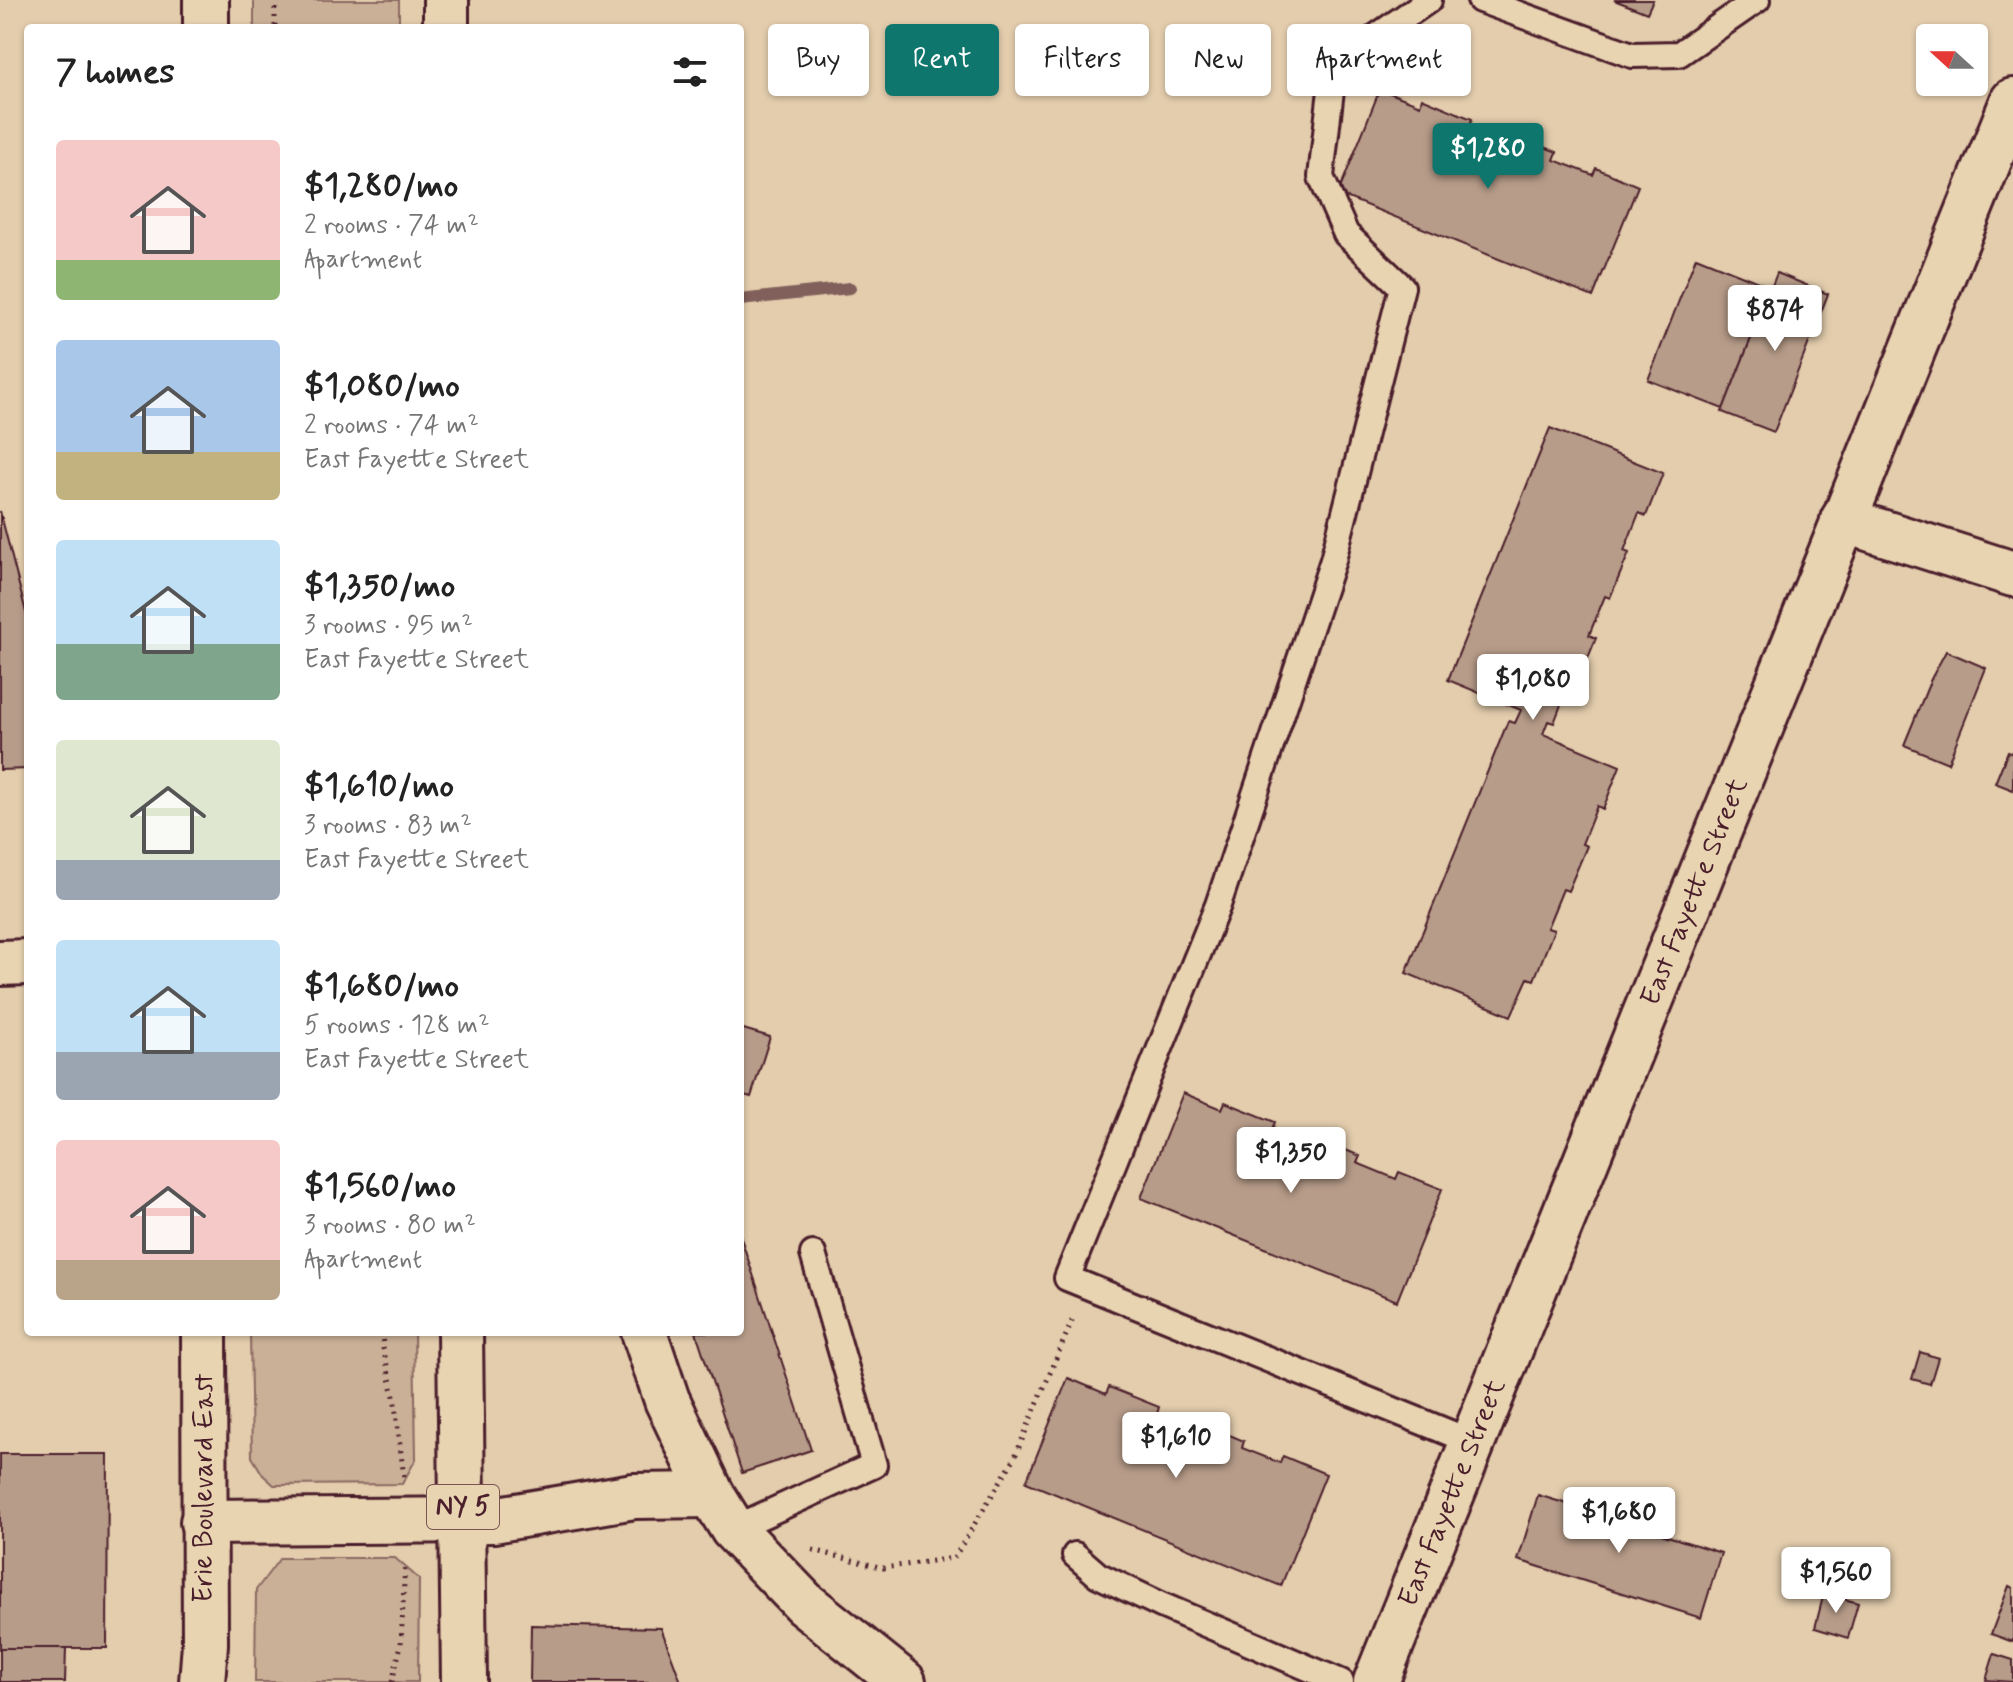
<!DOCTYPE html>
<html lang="en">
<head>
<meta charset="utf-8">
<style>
	:root { --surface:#fff; --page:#f6f6f6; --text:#222; --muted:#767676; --accent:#0f766e }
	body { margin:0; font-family:Mynerve,sans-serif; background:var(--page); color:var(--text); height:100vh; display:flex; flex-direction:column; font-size:30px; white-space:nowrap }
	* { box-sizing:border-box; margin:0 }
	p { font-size:26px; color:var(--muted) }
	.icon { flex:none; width:44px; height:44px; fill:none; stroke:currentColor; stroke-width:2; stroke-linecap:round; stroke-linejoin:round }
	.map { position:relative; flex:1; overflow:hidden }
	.panel { position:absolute; left:24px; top:24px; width:720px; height:1312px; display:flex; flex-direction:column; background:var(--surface); border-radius:8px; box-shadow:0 2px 6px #0004 }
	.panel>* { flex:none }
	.top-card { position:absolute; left:768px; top:24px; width:760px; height:72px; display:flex; gap:16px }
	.needle { width:52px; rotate:291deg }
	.controls { position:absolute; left:1916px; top:24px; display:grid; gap:16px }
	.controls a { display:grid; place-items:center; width:72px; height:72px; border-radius:8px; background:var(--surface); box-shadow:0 2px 6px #0004; font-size:40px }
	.price { position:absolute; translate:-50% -68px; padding:0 18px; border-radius:8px; background:#fff; color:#222; font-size:26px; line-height:52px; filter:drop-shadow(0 2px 4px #0008) }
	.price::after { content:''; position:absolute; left:50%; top:48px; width:24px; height:18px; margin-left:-12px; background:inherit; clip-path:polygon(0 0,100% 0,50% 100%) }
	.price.on { background:var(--accent); color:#fff }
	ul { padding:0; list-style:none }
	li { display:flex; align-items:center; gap:24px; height:200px; padding:0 32px }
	li span { display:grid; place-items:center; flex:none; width:224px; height:160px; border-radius:8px; color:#555 }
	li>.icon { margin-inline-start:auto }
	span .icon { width:96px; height:96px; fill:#fffc; stroke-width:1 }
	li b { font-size:34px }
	h2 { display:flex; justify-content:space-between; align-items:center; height:96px; padding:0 32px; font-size:34px }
	.chip { padding:0 28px; border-radius:8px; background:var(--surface); box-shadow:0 2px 6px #0004; font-size:28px; line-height:72px }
	.chip.on { background:var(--accent); color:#fff }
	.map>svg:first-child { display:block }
</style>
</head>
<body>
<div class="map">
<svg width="2013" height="1682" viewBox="0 0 2013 1682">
	<rect width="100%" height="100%" fill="#e3cdad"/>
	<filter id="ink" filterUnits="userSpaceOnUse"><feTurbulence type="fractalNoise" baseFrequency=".0125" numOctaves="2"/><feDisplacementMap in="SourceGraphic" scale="16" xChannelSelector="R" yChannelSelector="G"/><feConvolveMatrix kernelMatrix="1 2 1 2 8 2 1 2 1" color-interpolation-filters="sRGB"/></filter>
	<g filter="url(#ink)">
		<path fill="#cab097" stroke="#8a6861" stroke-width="2" d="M254,0H399V28H254Z
			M250,1332H414L416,1459L402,1484L274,1485L263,1475L252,1457Z
			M280,1558H395L419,1579L418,1682H255L256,1590Z"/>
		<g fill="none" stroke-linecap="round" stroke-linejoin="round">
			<path stroke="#815e5a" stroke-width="12" d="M740,300L850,288"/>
		</g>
		<path fill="#b79c89" stroke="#4a1f2b" stroke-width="2" d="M1614,0H1653L1647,13Z
			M1380,89L1420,105L1422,98L1472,119L1470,125L1509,141L1512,134L1557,152L1554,160L1593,175L1596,168L1638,186L1593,297L1338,194Z
			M1696,257L1771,287L1723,409L1648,380Z
			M1777,273L1828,294L1774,432L1722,412Z
			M1550,428L1663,473L1646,516L1639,513L1624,551L1629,553L1610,598L1605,596L1589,635L1596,638L1576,688L1569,684L1554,723L1548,721L1543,734L1620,766L1603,809L1597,806L1582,844L1587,846L1568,891L1563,889L1547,928L1554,930L1534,980L1528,978L1511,1016L1406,973L1508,721L1515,723L1521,710L1448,680Z
			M0,511L28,620V769L0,770Z
			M1946,651L1986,668L1948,763L1904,745L1931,679Z
			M2008,751L2013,753V790L1995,783Z
			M740,1028L770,1037L751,1097L740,1094Z
			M1183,1093L1222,1109L1225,1102L1275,1122L1272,1129L1312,1145L1315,1137L1360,1156L1357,1163L1396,1179L1399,1172L1442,1189L1397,1301L1141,1198Z
			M740,1235L811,1450L742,1473L696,1332H740Z
			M1920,1352L1938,1358L1930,1384L1912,1379Z
			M1068,1378L1106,1394L1109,1387L1159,1407L1157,1414L1196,1430L1199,1422L1244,1441L1242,1448L1280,1463L1283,1456L1326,1474L1281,1586L1026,1482Z
			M0,1454H108L107,1648H0Z
			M1538,1495L1580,1508L1583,1498L1636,1515L1633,1525L1721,1553L1701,1618L1518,1560Z
			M2009,1586L2013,1588V1642L1991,1634Z
			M1824,1593L1858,1603L1848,1638L1815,1628Z
			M531,1625L661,1628L681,1682H530Z
			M0,1648H66L65,1682H0Z
			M1994,1654L2013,1660V1682L1986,1680Z"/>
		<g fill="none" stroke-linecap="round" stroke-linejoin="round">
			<defs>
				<path id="lane" d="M1429,0L1377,36L1331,90L1321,177L1346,234L1402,287L1333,560L1218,905L1067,1278L1472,1442
					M1480,0L1632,55L1679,54L1757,0
					M733,1529L874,1465L813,1254
					M1075,1555L1098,1575L1161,1605L1341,1682"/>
				<path id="street" d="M1843,520L2013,574
					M0,963L28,962
					M203,1522L493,1520L634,1496L712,1495"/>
				<g id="secondary">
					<path d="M644,1332L667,1400L712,1495L733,1529L804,1603L903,1682"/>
					<path id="s1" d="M1376,1682L2013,101"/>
				</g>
				<path id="primary" d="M446,0V28
					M206,28V0
					M460,1332L464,1682
					M202,1682L205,1644L204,1332"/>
			</defs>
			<use href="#lane" stroke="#4a1f2b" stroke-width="30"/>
			<use href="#street" stroke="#4a1f2b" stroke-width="50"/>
			<use href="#secondary" stroke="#4a1f2b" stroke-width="50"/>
			<use href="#primary" stroke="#4a1f2b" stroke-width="50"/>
			<path stroke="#4a1f2b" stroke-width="5" stroke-dasharray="2 6" stroke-linecap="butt" d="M275,0V28
				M382,1332L383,1348L394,1396L404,1478
				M813,1550L883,1568L954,1558L1014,1459L1074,1316
				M392,1682L401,1645L405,1564"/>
			<use href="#lane" stroke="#e9d4b2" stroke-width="24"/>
			<use href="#street" stroke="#e9d4b2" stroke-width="44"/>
			<use href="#secondary" stroke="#e9d4b2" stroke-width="44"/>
			<use href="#primary" stroke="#e9d4b2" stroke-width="44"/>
		</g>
	</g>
	<g text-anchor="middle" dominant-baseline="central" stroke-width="7" stroke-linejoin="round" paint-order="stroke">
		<rect fill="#e9d4b2" stroke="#7a5554" stroke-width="2" x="427" y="1485" width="72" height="44" rx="6"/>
		<g font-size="26" font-weight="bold" fill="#4a1f2b">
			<text x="463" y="1507">NY 5</text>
		</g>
		<g font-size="28" fill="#4a1f2b" stroke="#e9d4b2">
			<text stroke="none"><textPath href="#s1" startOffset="852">East Fayette Street</textPath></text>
			<text transform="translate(204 1488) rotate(-90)">Erie Boulevard East</text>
			<text stroke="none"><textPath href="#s1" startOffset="204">East Fayette Street</textPath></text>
		</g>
	</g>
</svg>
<div class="controls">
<a><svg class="needle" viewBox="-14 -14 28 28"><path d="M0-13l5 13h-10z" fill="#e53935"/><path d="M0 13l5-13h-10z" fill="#767676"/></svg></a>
</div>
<b class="price on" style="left:1488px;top:191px">$1,280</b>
<b class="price" style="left:1775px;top:353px">$874</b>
<b class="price" style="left:1533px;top:722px">$1,080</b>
<b class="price" style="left:1291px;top:1195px">$1,350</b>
<b class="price" style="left:1176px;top:1480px">$1,610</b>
<b class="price" style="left:1619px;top:1555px">$1,680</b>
<b class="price" style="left:1836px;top:1615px">$1,560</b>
<div class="top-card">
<a class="chip">Buy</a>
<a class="chip on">Rent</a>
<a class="chip">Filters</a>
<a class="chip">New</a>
<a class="chip">Apartment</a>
</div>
<section class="panel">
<h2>7 homes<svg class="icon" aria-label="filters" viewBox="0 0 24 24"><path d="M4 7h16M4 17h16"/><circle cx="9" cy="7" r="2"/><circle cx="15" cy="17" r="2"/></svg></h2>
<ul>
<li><span style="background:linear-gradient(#f6c9c9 75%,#8fb573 0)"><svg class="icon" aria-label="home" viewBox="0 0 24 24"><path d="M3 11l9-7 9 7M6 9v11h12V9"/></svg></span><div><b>$1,280/mo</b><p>2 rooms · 74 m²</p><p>Apartment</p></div></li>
<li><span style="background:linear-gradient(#a9c7e8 70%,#c2b280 0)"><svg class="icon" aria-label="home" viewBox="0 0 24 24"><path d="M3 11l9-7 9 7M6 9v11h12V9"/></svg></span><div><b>$1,080/mo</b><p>2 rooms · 74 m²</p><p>East Fayette Street</p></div></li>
<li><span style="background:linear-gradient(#bfe0f5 65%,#7fa58c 0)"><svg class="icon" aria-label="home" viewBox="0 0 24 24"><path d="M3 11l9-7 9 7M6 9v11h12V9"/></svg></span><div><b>$1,350/mo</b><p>3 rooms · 95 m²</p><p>East Fayette Street</p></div></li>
<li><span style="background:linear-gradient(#dfe7d0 75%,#9aa5b1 0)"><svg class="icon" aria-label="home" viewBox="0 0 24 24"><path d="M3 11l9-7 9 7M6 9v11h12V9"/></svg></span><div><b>$1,610/mo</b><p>3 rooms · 83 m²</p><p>East Fayette Street</p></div></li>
<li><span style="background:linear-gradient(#bfe0f5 70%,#9aa5b1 0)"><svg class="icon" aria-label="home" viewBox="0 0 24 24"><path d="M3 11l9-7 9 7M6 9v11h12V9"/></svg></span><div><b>$1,680/mo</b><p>5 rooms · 128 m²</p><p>East Fayette Street</p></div></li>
<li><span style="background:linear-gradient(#f6c9c9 75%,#b9a48a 0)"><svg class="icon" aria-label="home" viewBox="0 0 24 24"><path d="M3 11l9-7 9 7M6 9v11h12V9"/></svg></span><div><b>$1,560/mo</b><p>3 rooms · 80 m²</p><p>Apartment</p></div></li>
</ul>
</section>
</div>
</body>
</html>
